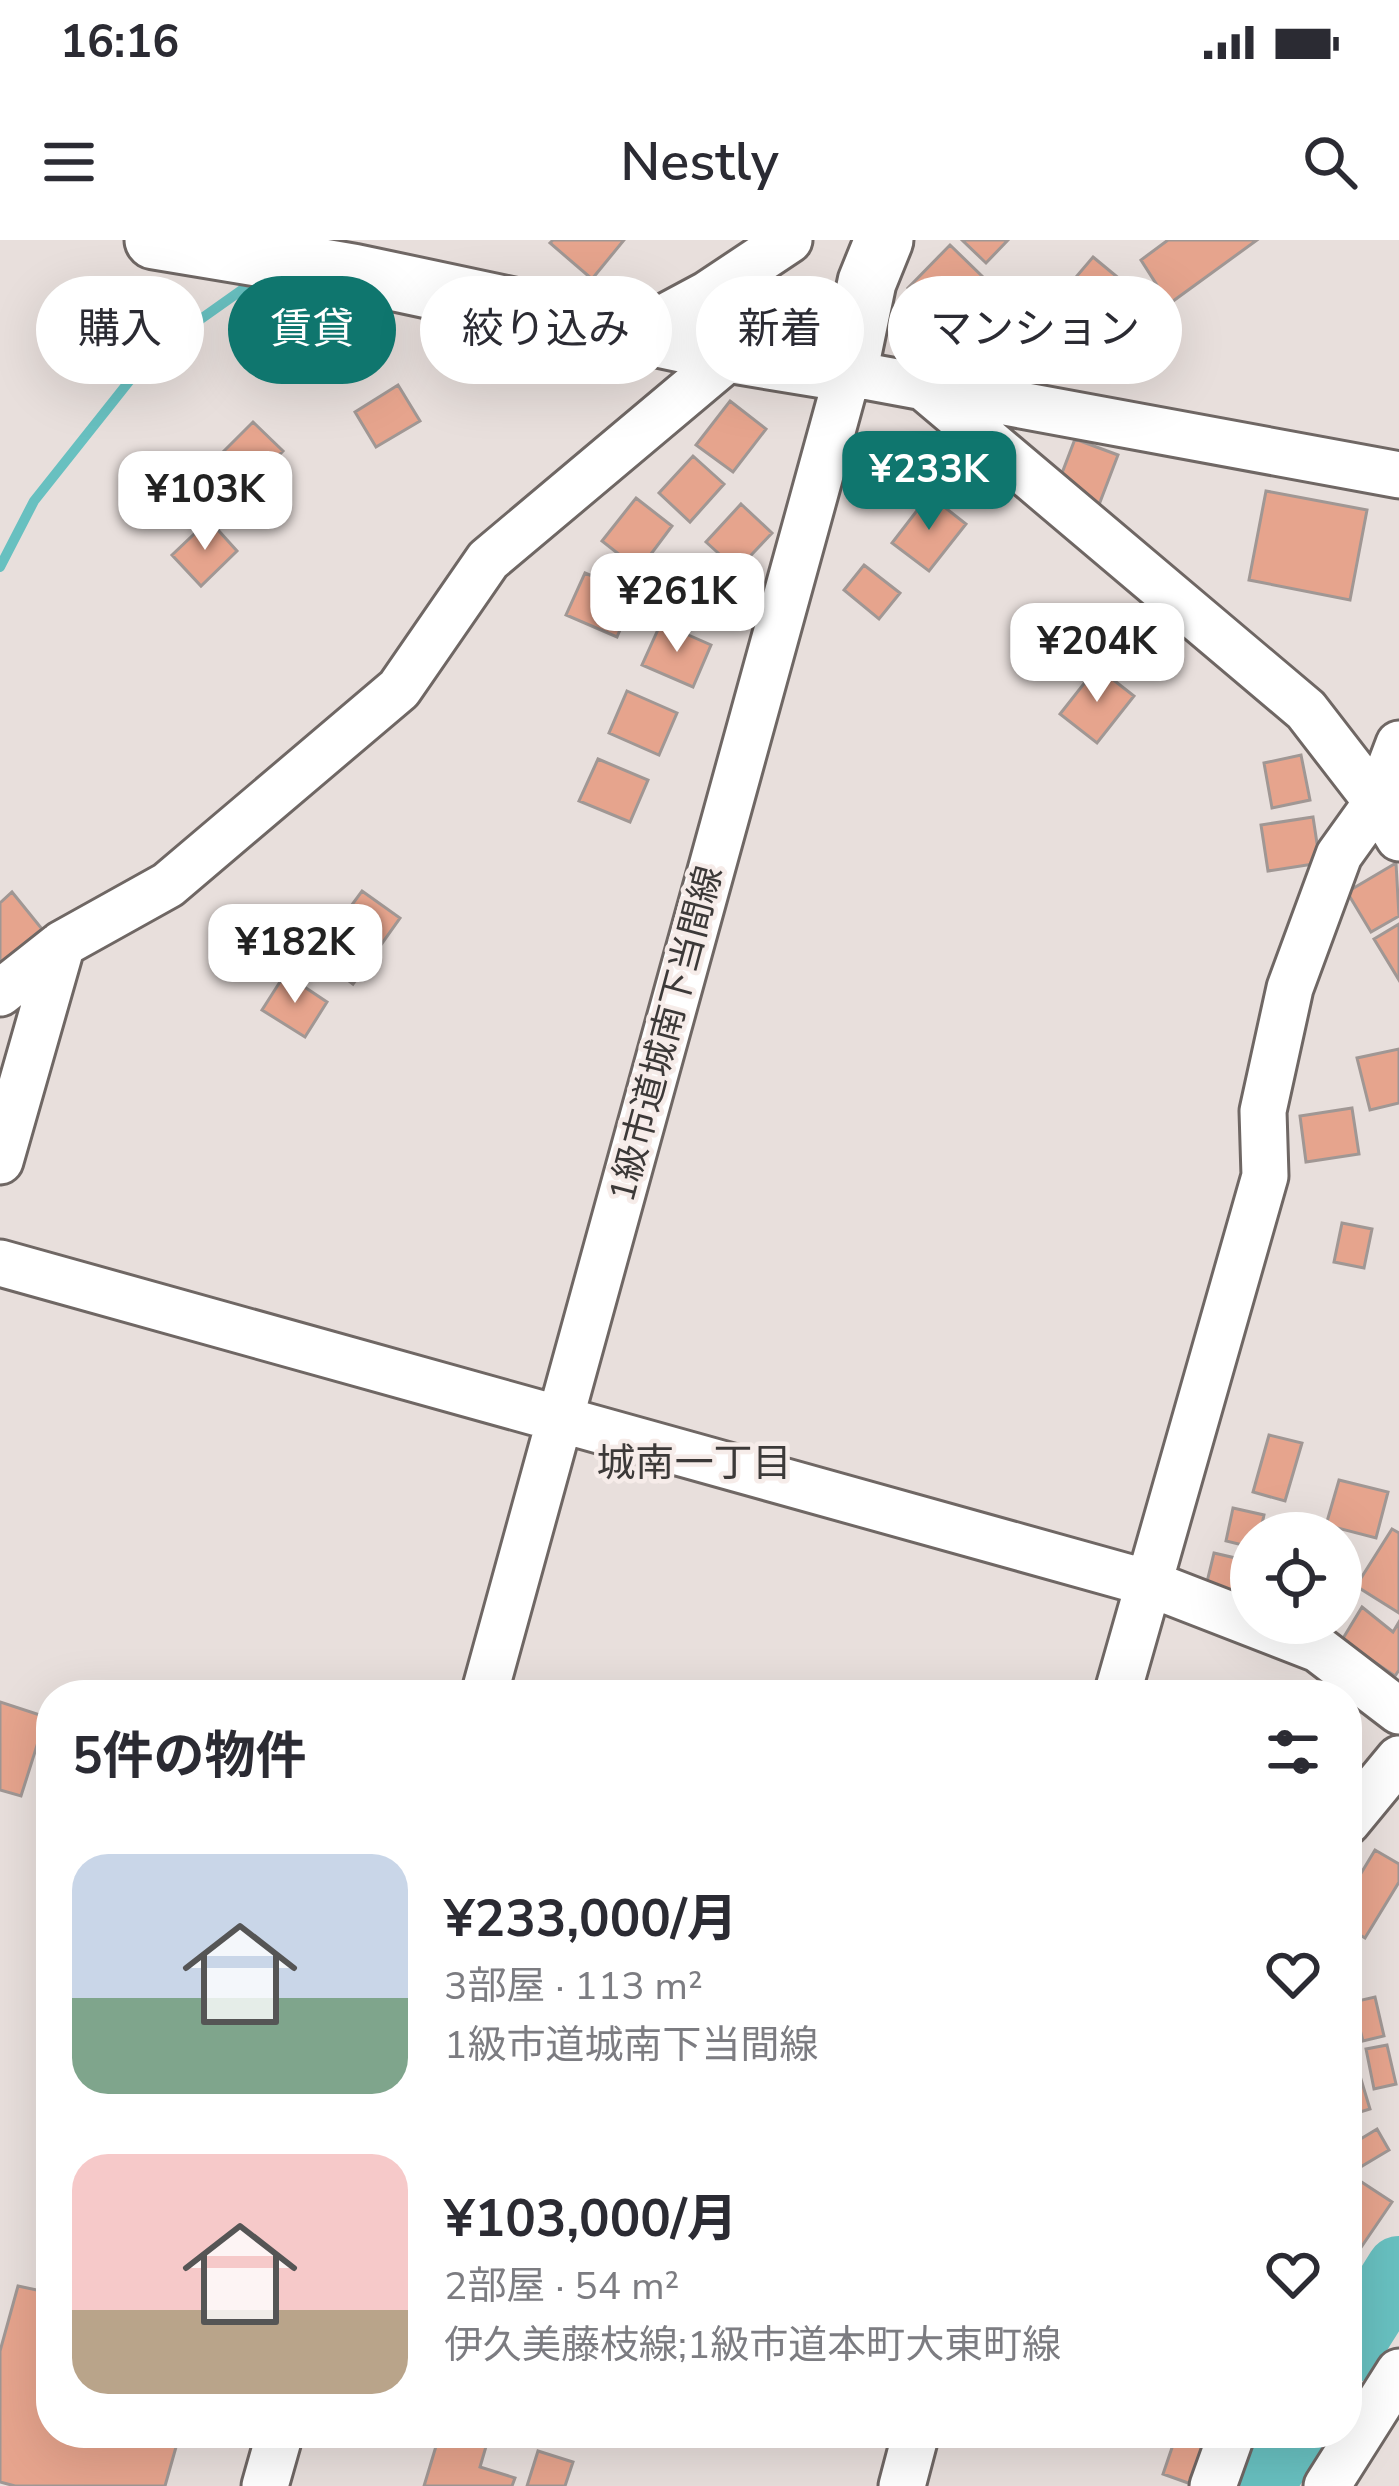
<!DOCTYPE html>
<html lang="ja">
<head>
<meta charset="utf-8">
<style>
	:root { --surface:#fff; --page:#f7f7f7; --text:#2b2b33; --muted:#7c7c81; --accent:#0f766e }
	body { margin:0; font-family:"Nunito Sans","Noto Sans JP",sans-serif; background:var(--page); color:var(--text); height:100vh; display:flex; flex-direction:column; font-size:45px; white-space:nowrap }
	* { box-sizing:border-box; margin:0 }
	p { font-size:39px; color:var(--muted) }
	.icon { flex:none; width:66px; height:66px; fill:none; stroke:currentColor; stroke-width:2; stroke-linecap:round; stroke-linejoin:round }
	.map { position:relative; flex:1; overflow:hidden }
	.sheet { position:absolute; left:36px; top:1440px; width:1326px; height:768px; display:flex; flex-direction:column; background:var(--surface); border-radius:48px; box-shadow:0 12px 48px #0002 }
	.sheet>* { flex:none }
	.guide { position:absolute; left:36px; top:36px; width:1329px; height:108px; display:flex; gap:24px }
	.fabs { position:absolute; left:1230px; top:1272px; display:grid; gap:24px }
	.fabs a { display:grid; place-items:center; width:132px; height:132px; border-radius:50%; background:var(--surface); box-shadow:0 12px 48px #0002; font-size:60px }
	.price { position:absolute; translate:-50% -102px; padding:0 27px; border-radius:24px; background:#fff; color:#222; font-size:39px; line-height:78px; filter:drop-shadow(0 3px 6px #0008) }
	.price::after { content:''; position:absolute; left:50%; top:72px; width:36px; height:27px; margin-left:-18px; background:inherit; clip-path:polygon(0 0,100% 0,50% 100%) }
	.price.on { background:var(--accent); color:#fff }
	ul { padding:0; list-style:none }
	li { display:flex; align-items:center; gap:36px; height:300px; padding:0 36px }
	li span { display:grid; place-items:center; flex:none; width:336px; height:240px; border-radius:36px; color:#555 }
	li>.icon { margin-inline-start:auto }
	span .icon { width:144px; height:144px; fill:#fffc; stroke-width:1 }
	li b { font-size:51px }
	h2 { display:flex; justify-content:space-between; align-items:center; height:144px; padding:0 36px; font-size:51px }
	.tag { padding:0 42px; border-radius:54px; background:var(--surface); box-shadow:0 12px 48px #0002; font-size:42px; line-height:108px }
	.tag.on { background:var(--accent); color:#fff }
	.status { display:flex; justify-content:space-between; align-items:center; height:84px; padding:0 60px; background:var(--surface); direction:ltr }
	.status svg { height:33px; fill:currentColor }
	header { display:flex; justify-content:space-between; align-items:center; height:156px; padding:0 36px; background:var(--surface); font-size:54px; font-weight:600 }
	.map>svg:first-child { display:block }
</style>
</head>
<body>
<div class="status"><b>16:16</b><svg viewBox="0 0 49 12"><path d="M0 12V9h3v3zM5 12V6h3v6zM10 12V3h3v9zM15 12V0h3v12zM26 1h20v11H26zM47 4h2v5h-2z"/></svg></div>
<header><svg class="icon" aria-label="menu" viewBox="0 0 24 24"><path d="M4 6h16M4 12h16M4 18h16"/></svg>Nestly<svg class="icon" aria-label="search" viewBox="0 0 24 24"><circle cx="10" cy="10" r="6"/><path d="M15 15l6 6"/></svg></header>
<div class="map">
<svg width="1399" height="2246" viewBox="0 0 1399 2246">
	<rect width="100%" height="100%" fill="#e8dfdc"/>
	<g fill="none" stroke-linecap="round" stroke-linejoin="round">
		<path stroke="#68c0c0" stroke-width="10" d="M0,327L34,261L150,115L260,37"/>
		<path stroke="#68c0c0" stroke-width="66" d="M1347,2112L1399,2029
			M1260,2246L1295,2193"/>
	</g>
	<path fill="#e6a48d" stroke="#a09794" stroke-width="3" d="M553,0H624L592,39L550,3Z
		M962,0H1008L986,23Z
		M1168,0H1257L1169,64L1141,20Z
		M950,5L984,38L942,81L908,48Z
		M1093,17L1133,50L1070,124L1031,90Z
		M398,145L420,181L376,207L355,172Z
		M730,161L766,189L733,232L696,205Z
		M253,182L283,211L247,248L217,218Z
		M1075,199L1118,215L1097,270L1054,254Z
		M693,216L724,244L690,282L659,253Z
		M1266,251L1367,270L1350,360L1249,340Z
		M929,255L966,284L929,331L892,303Z
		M636,258L672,286L639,330L602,301Z
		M741,264L772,293L737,330L706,302Z
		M209,280L237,311L201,346L172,315Z
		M864,325L900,353L879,379L844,350Z
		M585,333L635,354L617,397L566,375Z
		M661,383L711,405L693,447L642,425Z
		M1097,427L1134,456L1097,503L1060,474Z
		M627,451L677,473L659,515L609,493Z
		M1301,515L1310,560L1272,568L1264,523Z
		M598,519L648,540L630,582L579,561Z
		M1313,577L1320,623L1268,631L1261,585Z
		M1396,623L1399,676L1371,692L1347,652Z
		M362,651L400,678L353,744L315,715Z
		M12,652L42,689L0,724V663Z
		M1399,684V740L1374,699Z
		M285,734L327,762L305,797L262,770Z
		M1399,809V863L1370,870L1357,818Z
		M1352,868L1359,914L1306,922L1300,876Z
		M1342,983L1372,989L1364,1028L1334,1022Z
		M1269,1195L1302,1203L1285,1261L1253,1252Z
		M1339,1240L1388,1252L1376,1298L1326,1285Z
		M1233,1268L1264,1275L1260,1293H1251V1307L1226,1301Z
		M1392,1289L1399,1293V1373L1356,1346Z
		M1214,1313L1244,1320L1237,1353L1206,1346Z
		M1362,1367L1393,1392L1399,1382V1430L1395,1436L1342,1400Z
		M0,1462L46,1477L21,1556L0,1550Z
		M1375,1610L1399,1624V1642L1365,1698L1347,1687V1634L1357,1640Z
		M1375,1757L1384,1796L1363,1801L1353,1762Z
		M1347,1793L1370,1869L1347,1876Z
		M1387,1805L1396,1844L1374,1849L1366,1809Z
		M1377,1889L1389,1910L1347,1935V1903L1349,1906Z
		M1360,1941L1392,1962L1347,2028V1960Z
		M18,2046L51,2053V2193H180L165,2246H15L0,2242V2111Z
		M440,2193H490L480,2227L515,2238L512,2246H424Z
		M1177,2193H1210L1191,2244L1163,2234Z
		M538,2211L573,2222L565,2246H527Z"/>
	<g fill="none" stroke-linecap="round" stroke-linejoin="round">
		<defs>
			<path id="minor" d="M639,91L708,54L789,0
				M925,148L1306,470L1377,562L1399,598
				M0,753L62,704L168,645L399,449L488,320L733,114
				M0,921L62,704
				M0,1023L1148,1343L1318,1409L1399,1471
				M484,1455L848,133L1399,235
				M1117,1455L1265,936L1263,871L1290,748L1339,615L1377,562L1399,504
				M1347,1582L1399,1519
				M265,2246L280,2193
				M902,2246L916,2193
				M1213,2246L1232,2193
				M1327,2246L1399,2132"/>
			<path id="major" d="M154,0L353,33L733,114L848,133L867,42L884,0"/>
		</defs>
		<use href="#minor" stroke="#6f6764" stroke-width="51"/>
		<use href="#major" stroke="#6f6764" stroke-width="63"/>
		<use href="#minor" stroke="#fff" stroke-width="45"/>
		<use href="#major" stroke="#fff" stroke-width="57"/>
	</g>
	<g text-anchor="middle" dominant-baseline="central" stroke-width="9" stroke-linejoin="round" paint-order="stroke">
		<g font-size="36" fill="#3c3938" stroke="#f6ece9">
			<text transform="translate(666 794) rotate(-75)">1級市道城南下当間線</text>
		</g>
		<g font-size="39" fill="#3c3938" stroke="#f6ece9">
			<text x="694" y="1223">城南一丁目</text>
		</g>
	</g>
</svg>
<div class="fabs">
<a><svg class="icon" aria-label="locate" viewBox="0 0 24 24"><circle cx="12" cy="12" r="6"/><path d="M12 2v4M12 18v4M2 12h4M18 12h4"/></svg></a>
</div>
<b class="price on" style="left:929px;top:293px">¥233K</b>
<b class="price" style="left:205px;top:313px">¥103K</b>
<b class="price" style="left:677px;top:415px">¥261K</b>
<b class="price" style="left:1097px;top:465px">¥204K</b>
<b class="price" style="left:295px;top:766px">¥182K</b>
<div class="guide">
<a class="tag">購入</a>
<a class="tag on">賃貸</a>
<a class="tag">絞り込み</a>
<a class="tag">新着</a>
<a class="tag">マンション</a>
</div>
<section class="sheet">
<h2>5件の物件<svg class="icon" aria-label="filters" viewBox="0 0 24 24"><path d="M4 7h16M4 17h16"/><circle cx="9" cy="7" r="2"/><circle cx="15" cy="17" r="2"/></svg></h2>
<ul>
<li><span style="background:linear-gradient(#c9d6e8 60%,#7fa58c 0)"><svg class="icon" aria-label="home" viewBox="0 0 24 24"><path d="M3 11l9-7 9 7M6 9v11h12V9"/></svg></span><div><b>¥233,000/月</b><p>3部屋 · 113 m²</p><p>1級市道城南下当間線</p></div><svg class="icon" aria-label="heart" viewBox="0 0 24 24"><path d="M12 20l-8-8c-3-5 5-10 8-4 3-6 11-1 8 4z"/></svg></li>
<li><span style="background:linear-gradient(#f6c9c9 65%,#b9a48a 0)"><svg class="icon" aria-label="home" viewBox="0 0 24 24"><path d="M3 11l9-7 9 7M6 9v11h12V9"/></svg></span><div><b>¥103,000/月</b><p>2部屋 · 54 m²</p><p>伊久美藤枝線;1級市道本町大東町線</p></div><svg class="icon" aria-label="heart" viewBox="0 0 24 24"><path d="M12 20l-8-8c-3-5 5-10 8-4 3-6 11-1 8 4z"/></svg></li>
</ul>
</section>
</div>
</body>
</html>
